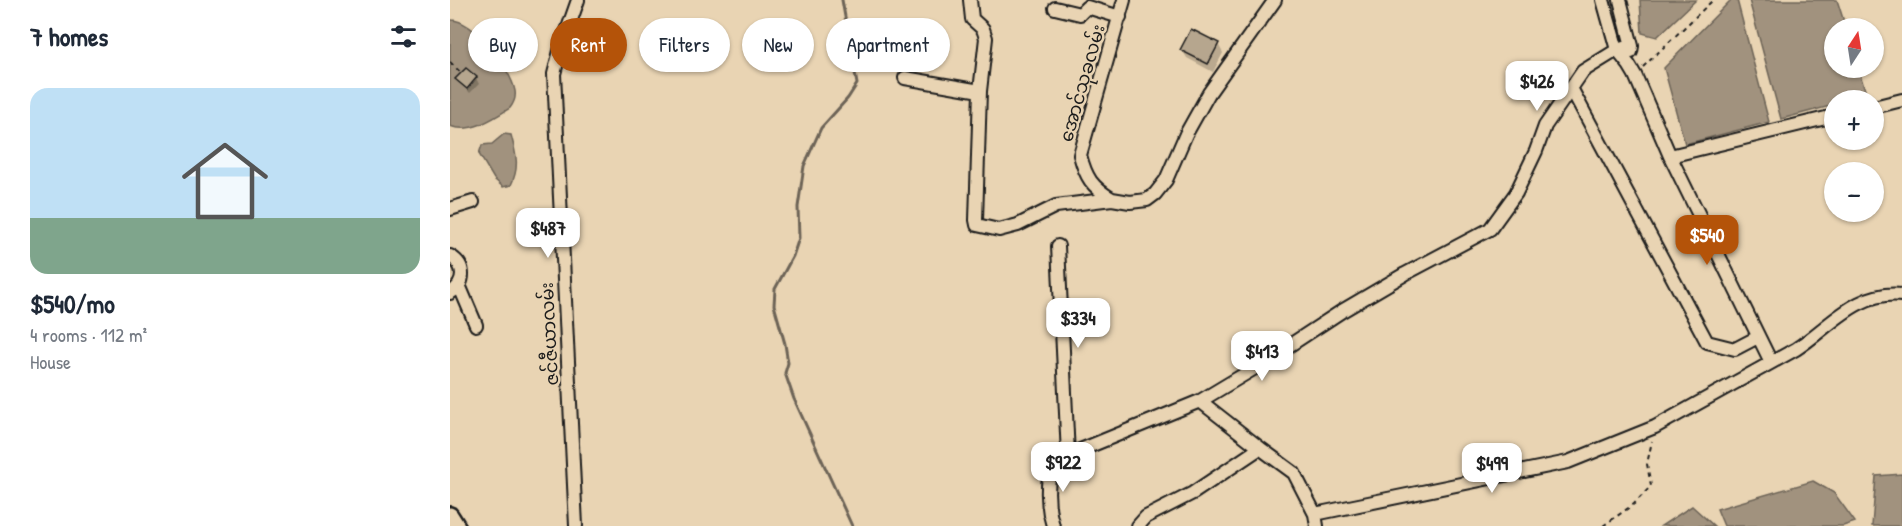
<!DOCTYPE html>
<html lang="en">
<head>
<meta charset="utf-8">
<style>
	:root { --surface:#fff; --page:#f2f2f3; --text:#1f2937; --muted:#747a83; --line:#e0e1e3; --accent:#b45309 }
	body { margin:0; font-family:"Patrick Hand","Noto Sans Myanmar",sans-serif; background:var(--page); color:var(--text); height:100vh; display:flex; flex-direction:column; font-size:22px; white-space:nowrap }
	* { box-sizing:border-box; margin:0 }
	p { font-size:20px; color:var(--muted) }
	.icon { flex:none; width:33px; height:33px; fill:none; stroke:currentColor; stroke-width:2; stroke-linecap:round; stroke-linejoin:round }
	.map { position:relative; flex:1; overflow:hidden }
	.side { display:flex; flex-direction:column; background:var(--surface); width:450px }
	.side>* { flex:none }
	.top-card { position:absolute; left:18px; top:18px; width:570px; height:54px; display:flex; gap:12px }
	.needle { width:39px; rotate:12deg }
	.tools { position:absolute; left:1374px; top:18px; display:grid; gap:12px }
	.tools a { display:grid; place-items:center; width:60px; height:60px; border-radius:50%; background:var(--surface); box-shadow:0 2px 4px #0004; font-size:30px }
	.price { position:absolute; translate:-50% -51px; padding:0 14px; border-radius:12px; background:#fff; color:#222; font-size:20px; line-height:39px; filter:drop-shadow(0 2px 3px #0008) }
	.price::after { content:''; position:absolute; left:50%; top:36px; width:18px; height:14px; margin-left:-9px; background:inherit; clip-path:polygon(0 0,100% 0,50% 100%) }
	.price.on { background:var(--accent); color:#fff }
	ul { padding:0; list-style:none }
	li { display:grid; align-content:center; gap:12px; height:318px; padding:0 30px }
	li+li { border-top:2px solid var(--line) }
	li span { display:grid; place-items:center; height:186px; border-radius:18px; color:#555 }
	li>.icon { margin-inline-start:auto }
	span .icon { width:108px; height:108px; fill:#fffc; stroke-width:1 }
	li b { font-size:26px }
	h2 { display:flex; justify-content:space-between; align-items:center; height:72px; padding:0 30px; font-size:26px }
	.tag { padding:0 21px; border-radius:27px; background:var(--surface); box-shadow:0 2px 4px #0004; font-size:21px; line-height:54px }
	.tag.on { background:var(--accent); color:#fff }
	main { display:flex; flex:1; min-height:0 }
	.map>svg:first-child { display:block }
</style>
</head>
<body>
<main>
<section class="side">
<h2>7 homes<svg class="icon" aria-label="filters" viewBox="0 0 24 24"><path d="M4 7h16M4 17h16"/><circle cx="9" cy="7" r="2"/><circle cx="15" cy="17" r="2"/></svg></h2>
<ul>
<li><span style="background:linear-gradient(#bfe0f5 70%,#7fa58c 0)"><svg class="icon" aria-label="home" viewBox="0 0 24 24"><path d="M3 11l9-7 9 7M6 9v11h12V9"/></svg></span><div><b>$540/mo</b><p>4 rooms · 112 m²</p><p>House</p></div></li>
</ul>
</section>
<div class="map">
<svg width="1452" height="526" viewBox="0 0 1452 526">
	<rect width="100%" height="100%" fill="#e9d4b3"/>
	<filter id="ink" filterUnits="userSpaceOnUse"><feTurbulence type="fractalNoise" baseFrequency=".0167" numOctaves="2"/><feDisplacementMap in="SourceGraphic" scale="12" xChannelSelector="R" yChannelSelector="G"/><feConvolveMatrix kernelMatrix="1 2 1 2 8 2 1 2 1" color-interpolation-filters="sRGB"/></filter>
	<g filter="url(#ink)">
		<path fill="#a1927e" stroke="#6c6357" stroke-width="1.5" d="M1190,0H1246L1207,37L1192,33Z
			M1281,0H1287L1319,122L1235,144L1214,68Z
			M1299,0H1387L1396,28H1384V68H1408L1417,96L1401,100H1384V105L1331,119Z
			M0,20C23,18 61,69 65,91C66,97 64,103 60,108C43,119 20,134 0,126Z
			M54,134L61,135C66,154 70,167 61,185L53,187L44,179L29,154L32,145L42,144Z
			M1452,474V526H1422L1426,476Z
			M1363,481L1384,493L1405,522L1393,526H1274L1267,509Z
			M1242,506L1264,526H1211Z"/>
		<path fill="#0003" d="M768,44L773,53L763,72L737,58L732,50Z
			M26,78L29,84L20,93L7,79Z"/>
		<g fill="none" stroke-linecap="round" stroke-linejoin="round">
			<path stroke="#6c6357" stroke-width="3" d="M392,0L407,84L398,98L371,128L354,166L348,207L349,238L343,256L325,289L324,305L335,344L338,363L335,373L344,399L402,526"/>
		</g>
		<path fill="#b6a68e" stroke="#1c1c1c" stroke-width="1.5" d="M741,29L769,43L758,64L730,50Z
			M16,68L27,77L17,89L5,79Z"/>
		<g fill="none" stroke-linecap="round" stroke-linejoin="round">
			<defs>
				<path id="minor" d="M520,0L522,19L533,29L536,38L530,91L526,220L527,225L549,230L568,225L606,206L662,199L680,202L697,200L705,194L716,180L736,134L759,93L825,0
					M1153,0L1167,50L1179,65L1185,75L1220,156L1321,362
					M1170,0L1182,46L1181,52
					M605,8L630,14L637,7L670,17
					M455,78L530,91
					M1121,88L1257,342L1285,349L1308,337
					M1424,107L1452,100
					M1220,156L1384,116
					M662,199C642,187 636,178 630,155L674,0
					M0,209L23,202
					M608,246L618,455
					M0,256C16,265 16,284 0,293
					M9,285L26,325
					M810,448L844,473L865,514L867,526
					M865,514L1118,462L1205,427L1346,349C1380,327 1407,290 1452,295
					M126,526L104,74L110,51L128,0
					M603,526C596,504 597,484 601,462L750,401
					M688,526L696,517L743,493L810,448L750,401L805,368L892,311L955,274L1040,229L1066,193L1086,151L1095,126L1133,71L1167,50L1182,46"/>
				<path id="major" d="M0,515L7,526"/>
			</defs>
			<use href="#minor" stroke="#1c1c1c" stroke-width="16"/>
			<use href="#major" stroke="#1c1c1c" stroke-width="20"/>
			<path stroke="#1c1c1c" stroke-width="2" stroke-dasharray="4.5 4.5" stroke-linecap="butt" d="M0,62L10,72
				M1193,67L1263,0
				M1153,526L1184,504L1201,486L1197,464L1202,441"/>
			<use href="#minor" stroke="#e9d4b3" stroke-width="12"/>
			<use href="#major" stroke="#e9d4b3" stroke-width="15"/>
		</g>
	</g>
	<g text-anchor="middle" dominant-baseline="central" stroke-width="5" stroke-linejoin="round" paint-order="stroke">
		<g font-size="18" fill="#1c1c1c" stroke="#e9d4b3">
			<text transform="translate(632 83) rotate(-74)">အောင်သုခလမ်း</text>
			<text transform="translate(99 334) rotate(-93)">ဇင်ဇီယာလမ်း</text>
		</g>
	</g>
</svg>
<div class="tools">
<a><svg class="needle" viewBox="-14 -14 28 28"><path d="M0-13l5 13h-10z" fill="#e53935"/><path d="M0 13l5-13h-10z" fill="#747a83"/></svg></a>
<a>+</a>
<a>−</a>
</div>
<b class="price" style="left:1087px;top:112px">$426</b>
<b class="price" style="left:98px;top:259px">$487</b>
<b class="price on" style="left:1257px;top:266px">$540</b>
<b class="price" style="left:628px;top:349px">$334</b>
<b class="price" style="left:812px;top:382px">$413</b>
<b class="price" style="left:613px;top:493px">$922</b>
<b class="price" style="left:1042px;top:494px">$499</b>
<div class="top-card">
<a class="tag">Buy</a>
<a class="tag on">Rent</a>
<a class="tag">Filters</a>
<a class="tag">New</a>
<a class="tag">Apartment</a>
</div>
</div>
</main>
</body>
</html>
